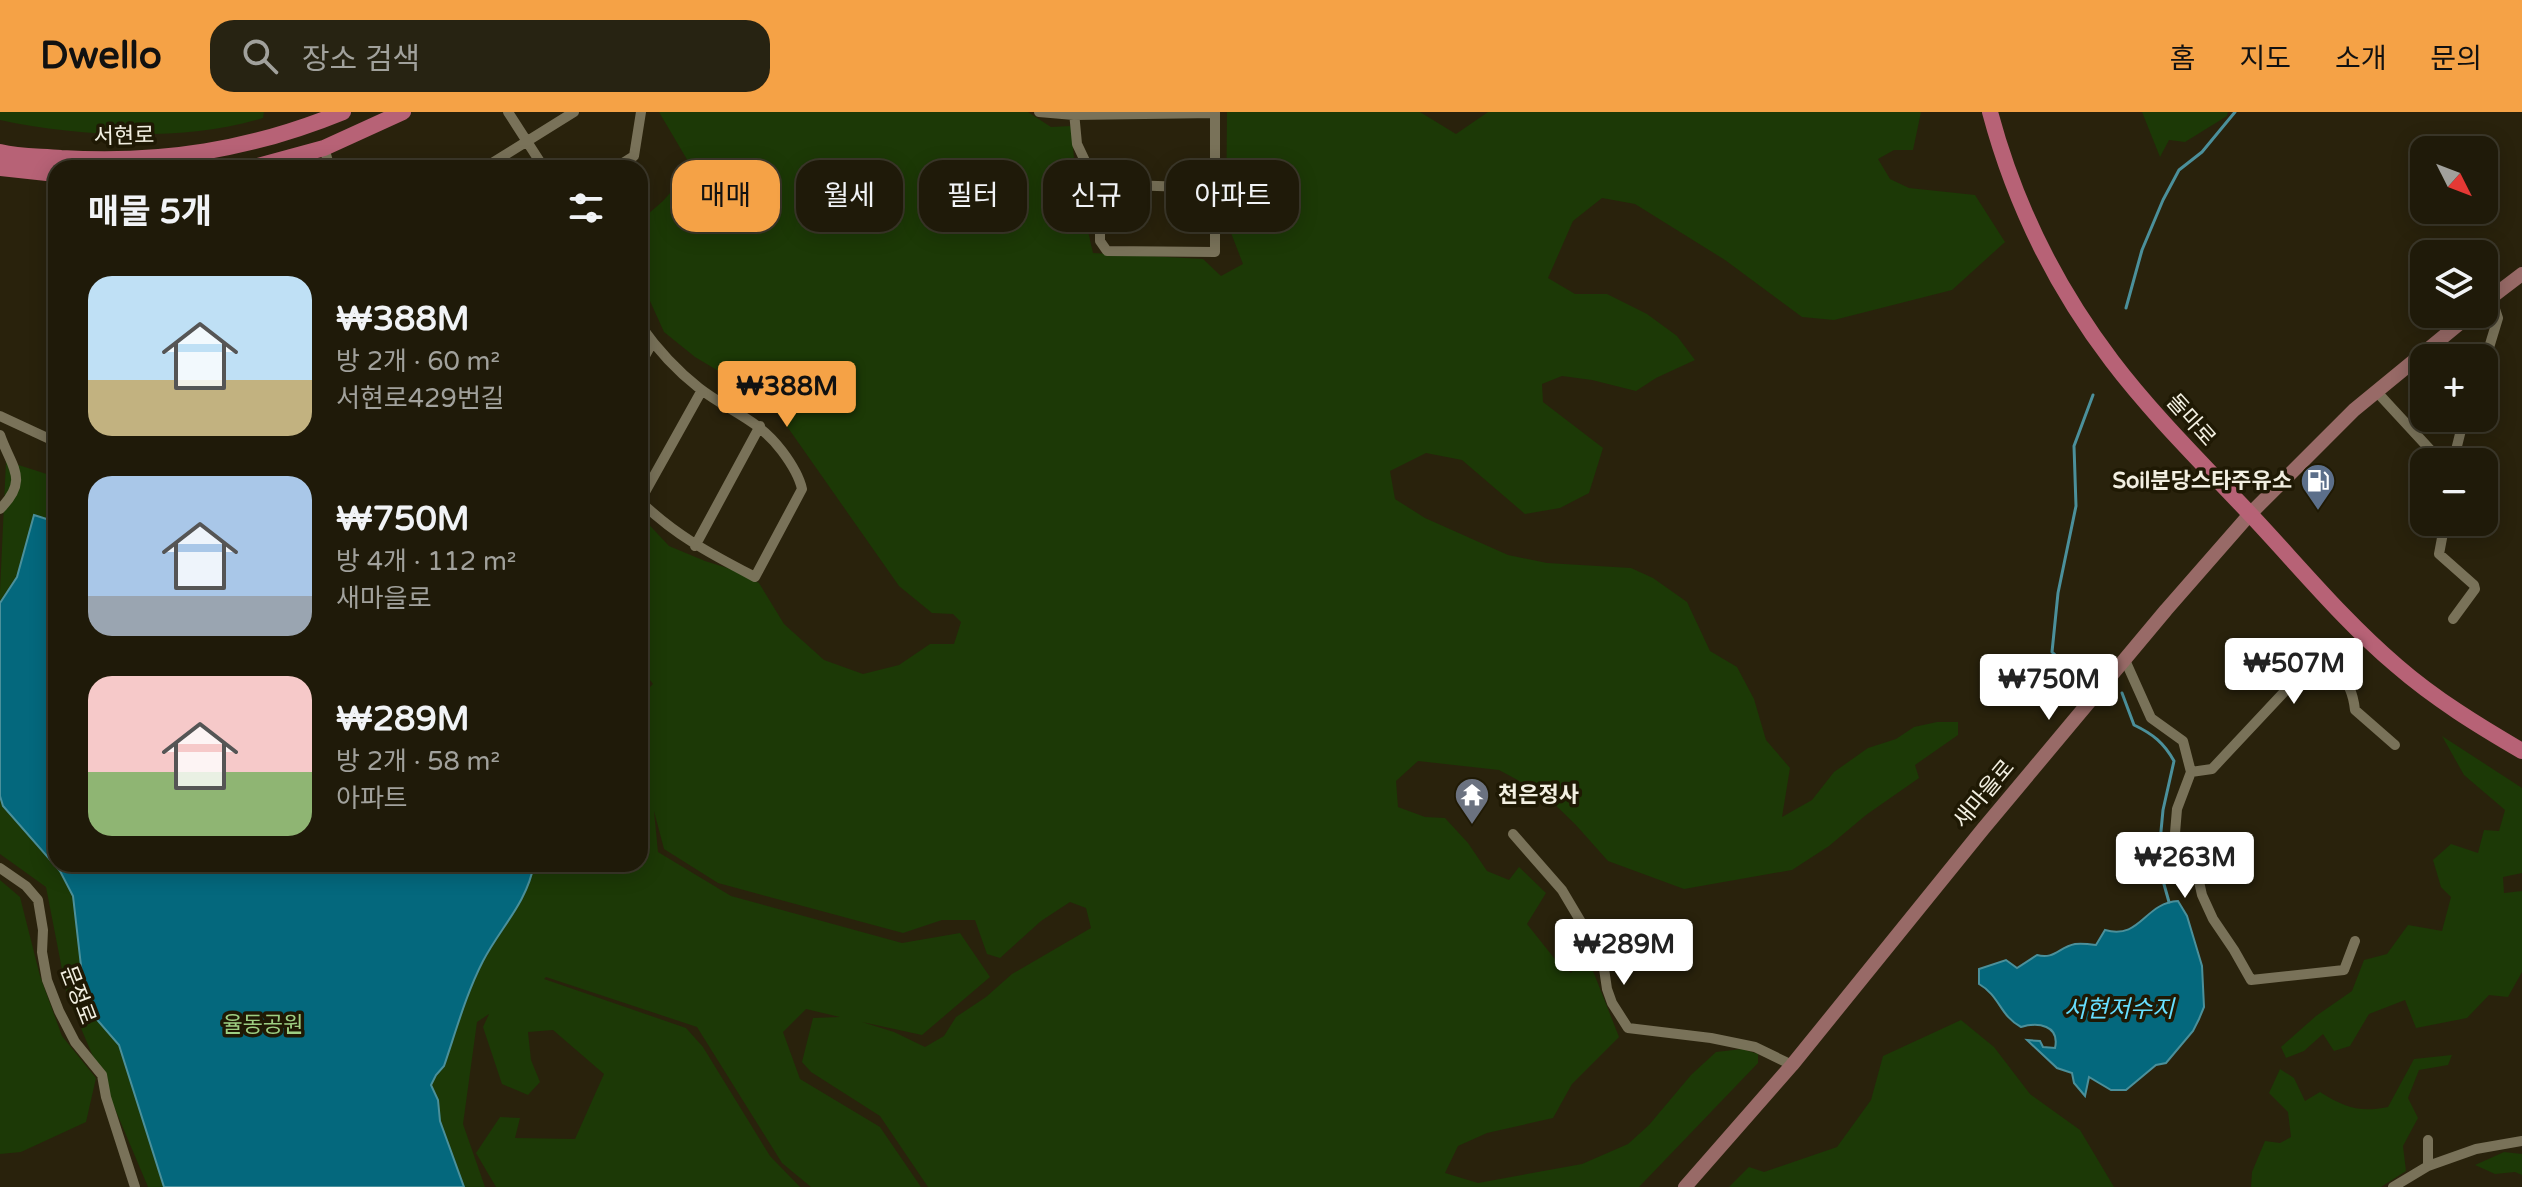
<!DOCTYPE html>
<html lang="ko">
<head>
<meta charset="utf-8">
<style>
	:root { --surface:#1f1a09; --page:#272312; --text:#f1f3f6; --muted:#a1a19c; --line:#3c382a; --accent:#f5a246 }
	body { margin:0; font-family:"Varela Round","Noto Sans KR",sans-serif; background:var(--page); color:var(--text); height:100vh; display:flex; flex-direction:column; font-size:30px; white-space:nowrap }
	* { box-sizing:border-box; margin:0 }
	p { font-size:26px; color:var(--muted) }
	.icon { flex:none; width:44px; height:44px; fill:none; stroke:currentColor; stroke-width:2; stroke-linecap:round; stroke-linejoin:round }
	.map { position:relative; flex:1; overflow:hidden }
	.drawer { position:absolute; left:48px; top:48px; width:600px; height:712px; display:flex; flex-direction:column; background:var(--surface); border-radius:24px; box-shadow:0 4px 20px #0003,0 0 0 2px var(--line) }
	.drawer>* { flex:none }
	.guide { position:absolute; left:672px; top:48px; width:760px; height:72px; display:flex; gap:16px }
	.needle { width:52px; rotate:132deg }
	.controls { position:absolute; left:2410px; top:24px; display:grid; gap:16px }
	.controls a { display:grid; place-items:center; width:88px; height:88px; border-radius:16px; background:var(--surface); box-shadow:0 4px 20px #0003,0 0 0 2px var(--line); font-size:40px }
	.price { position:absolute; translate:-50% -68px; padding:0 18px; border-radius:8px; background:#fff; color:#222; font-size:26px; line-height:52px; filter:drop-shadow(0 2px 4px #0008) }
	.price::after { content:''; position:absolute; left:50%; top:48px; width:24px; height:18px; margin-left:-12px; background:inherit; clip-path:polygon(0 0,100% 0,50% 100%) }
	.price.active { background:var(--accent); color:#111 }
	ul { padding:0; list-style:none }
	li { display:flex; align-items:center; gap:24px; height:200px; padding:0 40px }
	li span { display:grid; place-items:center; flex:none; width:224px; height:160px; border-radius:24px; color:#555 }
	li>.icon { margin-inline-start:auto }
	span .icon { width:96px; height:96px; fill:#fffc; stroke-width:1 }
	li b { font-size:34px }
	h2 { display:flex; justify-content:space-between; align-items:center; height:96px; padding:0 40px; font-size:34px }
	.tag { padding:0 28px; border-radius:24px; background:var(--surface); box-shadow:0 4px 20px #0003,0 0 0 2px var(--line); font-size:28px; line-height:72px }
	.tag.active { background:var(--accent); color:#111 }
	header { display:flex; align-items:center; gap:48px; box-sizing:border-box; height:112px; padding:0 40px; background:var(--accent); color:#111 }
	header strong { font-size:38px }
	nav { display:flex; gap:44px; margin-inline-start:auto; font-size:28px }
	.search { width:560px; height:72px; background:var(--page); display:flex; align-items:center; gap:20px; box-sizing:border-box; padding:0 28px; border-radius:24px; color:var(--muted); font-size:30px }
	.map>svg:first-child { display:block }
</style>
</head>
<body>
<header>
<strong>Dwello</strong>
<div class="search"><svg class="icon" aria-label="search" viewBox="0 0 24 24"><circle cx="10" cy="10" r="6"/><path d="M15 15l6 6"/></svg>장소 검색</div>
<nav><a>홈</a><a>지도</a><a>소개</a><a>문의</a></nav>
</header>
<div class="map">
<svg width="2522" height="1075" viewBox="0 0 2522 1075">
	<rect width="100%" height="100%" fill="#29220c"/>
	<path fill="#1c3906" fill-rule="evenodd" d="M0,0H264L263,6C187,30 78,25 0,8Z
		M659,0H1028L1051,15L1071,14L1076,67L1093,141L1203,147L1221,164L1243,152L1226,108L1227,0H1420L1456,22L1488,0H1921L1913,38H1894L1878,47L1890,67L1909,76L1975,83L2005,130L1952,178L1834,208L1802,205L1725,148L1635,92L1602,86L1573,109L1548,166L1575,182H1607L1647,202L1677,224L1695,248L1656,266L1636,279L1592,268L1562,264L1542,272L1543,290L1603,336L1589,381L1560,396L1525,402L1462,348L1426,341L1390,359L1395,387L1425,406L1508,443L1547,451L1631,456L1653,466L1687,490L1710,539L1737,555L1754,587L1766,628L1790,656L1782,705L1812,688L1834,660L1868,636L1896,627L1914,615L1937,610H1958V623L1915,653L1919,666L1866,703L1829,734L1792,758L1684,777L1608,749L1575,712L1544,682L1499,658L1418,649L1396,669L1398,695L1425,705L1445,706L1468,731L1487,759L1509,768L1519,755L1546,781L1527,812L1554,846L1571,861L1586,841L1619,925L1572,972L1553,1006L1487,1021L1458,1034L1445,1061L1478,1071L1582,1052L1628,1032L1649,1013L1691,963L1716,940L1742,937L1758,942V951L1639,1075H928L880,1004L811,960L802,950L813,906L840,905L806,897L783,920L800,967L880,1015L921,1075H811L782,1051L697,915L546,865L544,867L686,916L703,935L770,1044L800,1075H496L476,1041L500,1005L520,1006L515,1026L575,1027L604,962L553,918L528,920L531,948L540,970L528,983L502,972L483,915L489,902L477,910L463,1012L485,1075H148L67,883L46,775L0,742V479L6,349L56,365V752H640V585L653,572L640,555V403L669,434L705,449L740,460L759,471L784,512L824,548L863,562L899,553L930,532H954L961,510L953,502L932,501L899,474L779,303L747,276L695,245L664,220L640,167V109L663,89L692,56ZM654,699L664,737L718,771L903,821L942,808H975L987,842L1000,846L1041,809L1070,790L1086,796L1091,816L1012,862L986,885L956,905L944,924L925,935L894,920L862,910L922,923L990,865L960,821L902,831L731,784L658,740Z
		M2142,0H2228L2227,4L2185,30L2169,28L2160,45Z
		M2442,624L2522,676V761L2503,765L2504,781L2522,779V860L2508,885L2489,883L2467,906L2416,916L2405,888L2369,902L2350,934L2334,939L2323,922L2304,939L2286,946L2281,935L2316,904L2352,879L2364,848L2387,842L2408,813L2442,819L2451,785L2441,775L2433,748L2451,732L2478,741L2484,718L2499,719L2505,698L2464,663Z
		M0,768L20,785L40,864L62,924L96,966L86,1010L21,1040L0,1042Z
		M1961,908L1994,935L2030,982L2080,1018L2114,1075H1729L1749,1055L1764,1060L1837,1035L1871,988L1883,944Z
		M2452,943L2448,953L2419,958L2408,986L2418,1006L2403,1034L2406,1059L2381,1075H2251L2252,1060L2265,1029L2280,1031L2291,1025L2288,1000L2269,981L2280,957L2294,966L2305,989L2320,980C2344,995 2359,1001 2388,995L2414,947Z
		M2504,1040L2522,1042V1063L2515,1060L2495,1062L2475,1053Z"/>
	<path fill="#04687d" stroke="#4b909b" stroke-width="2" d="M34,403L56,410V752H534C527,791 500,816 483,849C466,882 456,919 444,954L436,963L431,973L438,988L440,1009L464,1075H164L119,933L93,903L84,880L73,784L60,759L3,694L0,684V491L17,465Z
		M2178,789L2187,804L2202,854L2204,895L2199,907L2193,919L2166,951L2156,953L2126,978H2111L2089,965L2085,984L2074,971L2072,961L2057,956L2027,928L2040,929L2043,935L2055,936C2060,913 2038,910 2021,915C2000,904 2000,884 1979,872V857L2006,848L2017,856L2037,843C2054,848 2059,835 2075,832C2081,831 2089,832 2096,833L2105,818C2141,828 2144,791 2178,789Z"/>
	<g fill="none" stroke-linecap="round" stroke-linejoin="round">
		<path stroke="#4b909b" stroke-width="3" d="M2126,196L2142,138L2163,88L2179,58L2202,40L2235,0
			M2081,559L2066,553L2052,540L2058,481L2076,394L2074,334L2093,283
			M2122,581L2134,613C2153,622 2164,631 2174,649L2163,698L2158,751L2169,790"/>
		<path stroke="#797259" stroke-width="10" d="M508,0L544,56
			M1039,0L1074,3L1215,1
			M1074,0L1077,32L1086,51L1100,72V129L1107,139L1215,140V0
			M324,36L330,56
			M484,56L574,0
			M615,56L634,44L641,0
			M1100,72L1215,76
			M640,213C657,237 676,258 699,276C730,300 757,306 782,339C791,351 799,363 802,377L755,465C711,442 676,424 640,389
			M2484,252L2498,206L2491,185
			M640,253L652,231
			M2376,279L2436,344L2453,348
			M0,304L56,330
			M0,323C11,355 30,367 0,397
			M2453,350L2464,306
			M640,389L702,278
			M2445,410L2439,442L2474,473L2475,477L2453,507
			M695,434L760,314
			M2125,548L2151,606L2183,629L2191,660L2177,697L2175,721L2192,738L2202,783L2213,807L2234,838L2251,868L2344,858L2355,829
			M2191,660L2212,657L2300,563C2334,552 2351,563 2355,598L2395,633
			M1513,722L1562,778L1581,810L1596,826L1602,843L1607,877L1612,891L1628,916L1711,926L1755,935L1792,953
			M0,756L26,774L38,788L43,818L42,840L47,868L59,899L75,930L102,963L106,985L135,1075
			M2428,1028V1054L2476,1037L2522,1029
			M2393,1075L2428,1054"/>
		<path stroke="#986a67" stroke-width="14" d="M2484,191L2522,162
			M1685,1075L1792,953L1983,717L2166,498L2250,402L2354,298L2471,202"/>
		<path stroke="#b76276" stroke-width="16" d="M1990,0C2014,90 2055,174 2112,249C2153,303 2203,352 2250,402C2298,453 2343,508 2397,554C2435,587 2479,614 2522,639
			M0,40C20,45 41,44 61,46C162,52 250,38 343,0
			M0,56L56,62
			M250,56L324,36L403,0"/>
	</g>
	<defs>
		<symbol id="fuel-pin" viewBox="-11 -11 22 30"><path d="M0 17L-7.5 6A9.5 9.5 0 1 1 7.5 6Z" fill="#5c6f8a" stroke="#1f1904"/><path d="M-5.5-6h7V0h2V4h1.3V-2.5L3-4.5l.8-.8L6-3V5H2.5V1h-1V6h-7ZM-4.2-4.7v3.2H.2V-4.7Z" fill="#fff"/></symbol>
		<symbol id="temple-pin" viewBox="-11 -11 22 30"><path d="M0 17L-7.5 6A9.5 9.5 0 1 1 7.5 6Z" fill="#6b7280" stroke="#1f1904"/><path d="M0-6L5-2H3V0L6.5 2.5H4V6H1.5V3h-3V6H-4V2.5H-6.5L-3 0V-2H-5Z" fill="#fff"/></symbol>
	</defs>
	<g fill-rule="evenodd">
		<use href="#fuel-pin" x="2298" y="349" width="40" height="54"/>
		<use href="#temple-pin" x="1452" y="663" width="40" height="54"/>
	</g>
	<g text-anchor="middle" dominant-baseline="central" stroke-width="7" stroke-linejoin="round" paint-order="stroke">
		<g font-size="22" fill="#f2efe1" stroke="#1f1904">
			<text transform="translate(124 24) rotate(-1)">서현로</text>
			<text transform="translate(2191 308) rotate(48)">돌마로</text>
			<text transform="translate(1984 682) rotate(-50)">새마을로</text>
			<text transform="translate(78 883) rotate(69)">문정로</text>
		</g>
		<g font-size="22" font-weight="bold" fill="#f2efe1" stroke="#1f1904" text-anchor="end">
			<text x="2292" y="369">Soil분당스타주유소</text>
			<text x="1498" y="683" text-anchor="start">천은정사</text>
		</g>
		<g font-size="22" fill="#9ecf83" stroke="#1f1904">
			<text x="263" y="913">율동공원</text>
		</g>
		<g font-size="24" font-style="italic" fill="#67defe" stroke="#1f1904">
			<text x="2119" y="897">서현저수지</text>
		</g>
	</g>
</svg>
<div class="controls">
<a><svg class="needle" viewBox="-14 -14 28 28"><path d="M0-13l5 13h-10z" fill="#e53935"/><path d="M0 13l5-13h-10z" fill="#a1a19c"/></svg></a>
<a><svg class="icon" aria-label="layers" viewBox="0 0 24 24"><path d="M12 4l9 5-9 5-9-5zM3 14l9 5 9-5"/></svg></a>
<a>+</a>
<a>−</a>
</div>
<b class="price active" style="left:787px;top:317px">₩388M</b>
<b class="price" style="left:2294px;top:594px">₩507M</b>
<b class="price" style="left:2049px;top:610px">₩750M</b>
<b class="price" style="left:2185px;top:788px">₩263M</b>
<b class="price" style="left:1624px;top:875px">₩289M</b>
<div class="guide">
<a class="tag active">매매</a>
<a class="tag">월세</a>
<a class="tag">필터</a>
<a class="tag">신규</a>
<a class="tag">아파트</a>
</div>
<section class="drawer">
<h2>매물 5개<svg class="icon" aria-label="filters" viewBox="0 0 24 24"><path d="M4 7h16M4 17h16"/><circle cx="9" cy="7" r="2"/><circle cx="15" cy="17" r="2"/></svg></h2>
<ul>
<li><span style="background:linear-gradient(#bfe0f5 65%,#c2b280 0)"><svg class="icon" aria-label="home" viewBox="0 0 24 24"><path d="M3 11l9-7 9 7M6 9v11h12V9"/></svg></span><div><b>₩388M</b><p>방 2개 · 60 m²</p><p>서현로429번길</p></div></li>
<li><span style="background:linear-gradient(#a9c7e8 75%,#9aa5b1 0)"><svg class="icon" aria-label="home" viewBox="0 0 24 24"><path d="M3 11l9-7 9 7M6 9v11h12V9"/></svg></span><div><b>₩750M</b><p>방 4개 · 112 m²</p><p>새마을로</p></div></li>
<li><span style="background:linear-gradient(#f6c9c9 60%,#8fb573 0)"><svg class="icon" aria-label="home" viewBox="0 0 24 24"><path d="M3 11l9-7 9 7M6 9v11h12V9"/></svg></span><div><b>₩289M</b><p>방 2개 · 58 m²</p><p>아파트</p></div></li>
</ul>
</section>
</div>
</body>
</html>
